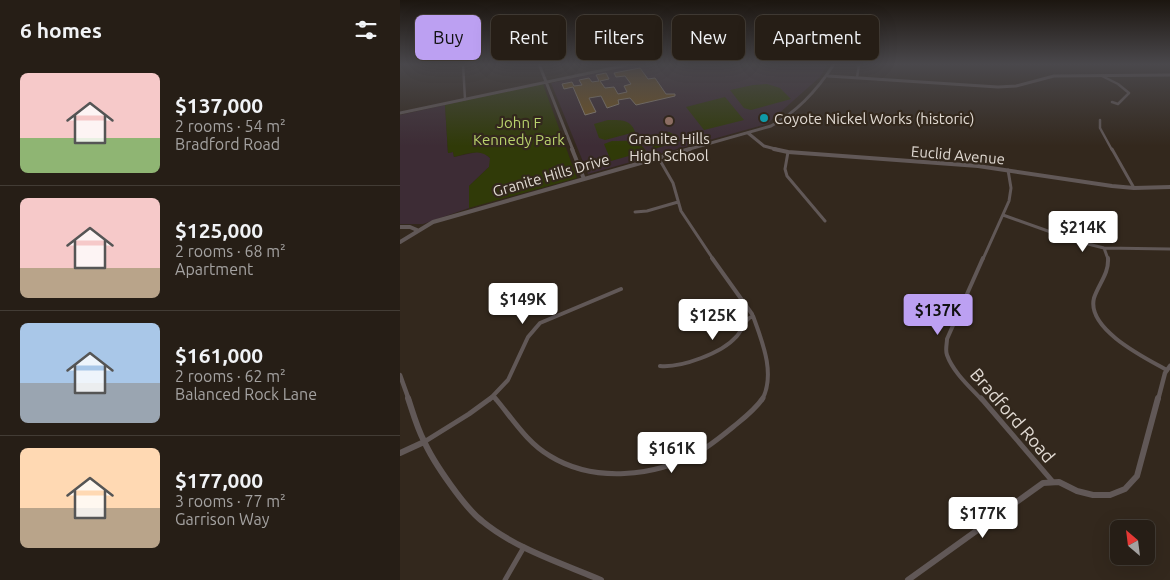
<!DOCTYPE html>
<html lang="en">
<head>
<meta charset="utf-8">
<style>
	:root { --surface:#261e16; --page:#322b23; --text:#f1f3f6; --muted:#a4a2a1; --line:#423c35; --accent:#bca0f2 }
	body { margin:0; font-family:Ubuntu,sans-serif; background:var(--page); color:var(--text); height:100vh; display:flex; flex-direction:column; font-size:19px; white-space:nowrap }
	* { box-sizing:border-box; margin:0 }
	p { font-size:16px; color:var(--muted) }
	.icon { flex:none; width:28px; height:28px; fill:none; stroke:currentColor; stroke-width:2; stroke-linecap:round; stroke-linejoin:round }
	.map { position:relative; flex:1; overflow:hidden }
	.panel { display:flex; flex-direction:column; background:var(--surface); width:400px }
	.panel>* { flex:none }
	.banner { position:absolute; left:15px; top:15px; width:475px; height:45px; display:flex; gap:10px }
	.needle { width:32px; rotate:332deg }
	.fabs { position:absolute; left:710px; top:520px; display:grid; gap:10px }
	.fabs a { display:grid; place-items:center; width:45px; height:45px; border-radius:8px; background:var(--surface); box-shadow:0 5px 20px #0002,0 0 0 1px var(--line); font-size:25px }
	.price { position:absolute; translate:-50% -42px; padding:0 11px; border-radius:5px; background:#fff; color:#222; font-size:16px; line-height:32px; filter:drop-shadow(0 1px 2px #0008) }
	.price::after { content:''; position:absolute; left:50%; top:30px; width:15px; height:11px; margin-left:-8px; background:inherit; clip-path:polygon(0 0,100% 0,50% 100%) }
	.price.active { background:var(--accent); color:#111 }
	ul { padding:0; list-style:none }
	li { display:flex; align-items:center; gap:15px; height:125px; padding:0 20px }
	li+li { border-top:1px solid var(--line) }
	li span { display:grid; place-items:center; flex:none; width:140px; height:100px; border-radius:8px; color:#555 }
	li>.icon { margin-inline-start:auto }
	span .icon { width:60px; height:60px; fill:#fffc; stroke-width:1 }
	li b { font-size:21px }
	h2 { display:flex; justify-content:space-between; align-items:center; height:60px; padding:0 20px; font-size:21px }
	.chip { padding:0 18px; border-radius:8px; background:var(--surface); box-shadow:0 5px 20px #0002,0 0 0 1px var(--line); font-size:18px; line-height:45px }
	.chip.active { background:var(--accent); color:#111 }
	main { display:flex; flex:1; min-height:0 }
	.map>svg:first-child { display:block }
</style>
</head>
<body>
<main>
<section class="panel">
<h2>6 homes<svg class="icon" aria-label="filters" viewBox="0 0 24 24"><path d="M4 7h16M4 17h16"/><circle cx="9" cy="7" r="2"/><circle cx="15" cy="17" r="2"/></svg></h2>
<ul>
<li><span style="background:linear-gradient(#f6c9c9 65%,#8fb573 0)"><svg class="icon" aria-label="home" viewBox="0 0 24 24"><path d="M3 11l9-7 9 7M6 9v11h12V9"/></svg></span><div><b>$137,000</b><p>2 rooms · 54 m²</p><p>Bradford Road</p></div></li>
<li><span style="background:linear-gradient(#f6c9c9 70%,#b9a48a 0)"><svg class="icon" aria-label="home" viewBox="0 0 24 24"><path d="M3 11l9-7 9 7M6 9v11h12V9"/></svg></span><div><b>$125,000</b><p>2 rooms · 68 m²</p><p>Apartment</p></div></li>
<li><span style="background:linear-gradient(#a9c7e8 60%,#9aa5b1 0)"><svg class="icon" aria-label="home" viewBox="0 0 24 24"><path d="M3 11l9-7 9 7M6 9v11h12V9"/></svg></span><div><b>$161,000</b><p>2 rooms · 62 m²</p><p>Balanced Rock Lane</p></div></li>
<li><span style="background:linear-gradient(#ffd9b3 60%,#b9a48a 0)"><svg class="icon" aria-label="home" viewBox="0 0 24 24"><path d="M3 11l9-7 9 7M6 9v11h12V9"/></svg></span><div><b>$177,000</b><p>3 rooms · 77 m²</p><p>Garrison Way</p></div></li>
</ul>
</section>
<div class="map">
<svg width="770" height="580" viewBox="0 0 770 580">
	<rect width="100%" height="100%" fill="#33281d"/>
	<path fill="#3d2c35" d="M240,64H428L420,77L367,124L188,174L151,83Z
		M45,105L48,153L53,152L54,157L77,152L84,153L90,158L91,162L89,167L69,186V208L23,224H0V115Z"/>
	<path fill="#303a08" d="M143,84L177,178L69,208V186L89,167L90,158C80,148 66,154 54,157L53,152L48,153L45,105Z
		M367,84L380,88L391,99L351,110L344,108L330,90L353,85Z
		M325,97L344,120L304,130L286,107Z
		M208,120C220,120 231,119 235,132L205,140L199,138L194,124Z
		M269,132L277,136L280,141L254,149L248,136Z
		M212,141C225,141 238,138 246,151L211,161L204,144Z"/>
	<path fill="#74551f" stroke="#958b7c" d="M240,68L248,79L255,78L266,94H275V96L236,105L230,98L218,100L219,104L207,108L201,96L189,98L196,112L185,115L173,87L164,89L162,84L172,82L174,86L182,85L179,80L189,78L192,82L199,81L196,75L206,73L209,79L200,81L205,88L214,87L218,94L227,92L224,86L231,84L225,76L216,77L214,73Z"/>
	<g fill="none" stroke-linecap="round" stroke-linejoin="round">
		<path stroke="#615857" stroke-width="2.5" d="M63,64L65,99
			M702,76L718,84L729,93L718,104L712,102
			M457,78L459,64
			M700,120V128L712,150"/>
		<path stroke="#615857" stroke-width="3" d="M712,149L734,188
			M388,152L385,169L387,176L425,221
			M258,157L273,183L281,211L313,259
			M235,212L247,211L278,202
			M603,215L676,241L704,248L770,249
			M704,248L708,259
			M583,259L609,201L611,188L608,170"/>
		<path stroke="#615857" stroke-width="4" d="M312,258L352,314
			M708,258C709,274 699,283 694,298C686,329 745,358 767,370
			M260,366C281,368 322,353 336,337C343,330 343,320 353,316C362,341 376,374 362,400
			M94,397L96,400
			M89,400L108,380L128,337L140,323L221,289
			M582,400C570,387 553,372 547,355C545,350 547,344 547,339L583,258"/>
		<path stroke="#615857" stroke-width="5" d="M95,398C112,418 127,443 150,456C194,483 255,477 299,452C311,445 322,436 333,427C344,418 355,410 363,398
			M581,398L653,482
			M24,442L69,414L91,398
			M105,580L124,547"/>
		<path stroke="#615857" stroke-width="3" d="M139,64L173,150
			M428,76L598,87L616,86L654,76L770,75
			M0,113L232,64
			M348,133L364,146L379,150
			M286,150L371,126C397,112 418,89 434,64"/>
		<path stroke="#615857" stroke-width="4" d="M172,149L184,179
			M374,149L388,152L578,166L712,186L734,188L770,187
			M0,227H10L17,230
			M0,242L33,222L290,149"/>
		<path stroke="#615857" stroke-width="4.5" d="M0,375L9,400
			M758,400L765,373L770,366"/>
		<path stroke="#615857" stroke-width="6" d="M8,398C13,413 17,428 24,441C33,462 65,508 82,521C116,549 161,563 201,580
			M0,453L24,442
			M508,580L643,483L659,482L677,491L693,495H710L725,489L737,476L758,398"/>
	</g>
	<linearGradient id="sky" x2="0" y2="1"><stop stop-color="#1c1610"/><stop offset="0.44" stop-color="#4a484c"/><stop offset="1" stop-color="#4a484c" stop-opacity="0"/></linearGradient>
	<rect width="770" height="146" fill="url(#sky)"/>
	<circle fill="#0f9aa8" stroke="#33281d" stroke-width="2" cx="364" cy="118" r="5"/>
	<circle fill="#8d6e63" stroke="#33281d" stroke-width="2" cx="269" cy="121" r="5"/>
	<g text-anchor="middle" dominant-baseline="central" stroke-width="4.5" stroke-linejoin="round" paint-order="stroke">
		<g font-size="15" fill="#e1dad3" stroke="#33281d" text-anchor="start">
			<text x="374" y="118">Coyote Nickel Works (historic)</text>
			<text x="269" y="138" text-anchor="middle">Granite Hills<tspan x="269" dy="17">High School</tspan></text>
		</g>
		<g font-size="15" fill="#b9d26d" stroke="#33281d">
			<text x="119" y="122">John F<tspan x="119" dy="17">Kennedy Park</tspan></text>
		</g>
		<g font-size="15" fill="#e1dad3" stroke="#33281d">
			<text transform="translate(558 155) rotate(5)">Euclid Avenue</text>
			<text transform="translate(151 175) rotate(-16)">Granite Hills Drive</text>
		</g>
		<g font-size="18" fill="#e1dad3" stroke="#33281d">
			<text transform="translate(613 415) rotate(49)">Bradford Road</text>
		</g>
	</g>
</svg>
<div class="fabs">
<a><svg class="needle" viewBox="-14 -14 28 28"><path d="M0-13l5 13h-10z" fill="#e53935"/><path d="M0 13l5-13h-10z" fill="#a4a2a1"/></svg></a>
</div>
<b class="price" style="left:683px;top:253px">$214K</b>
<b class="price" style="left:123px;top:325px">$149K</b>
<b class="price active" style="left:538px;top:336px">$137K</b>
<b class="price" style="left:313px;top:341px">$125K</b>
<b class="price" style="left:272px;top:474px">$161K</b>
<b class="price" style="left:583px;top:539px">$177K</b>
<div class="banner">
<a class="chip active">Buy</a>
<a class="chip">Rent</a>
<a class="chip">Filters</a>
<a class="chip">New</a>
<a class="chip">Apartment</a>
</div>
</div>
</main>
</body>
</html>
